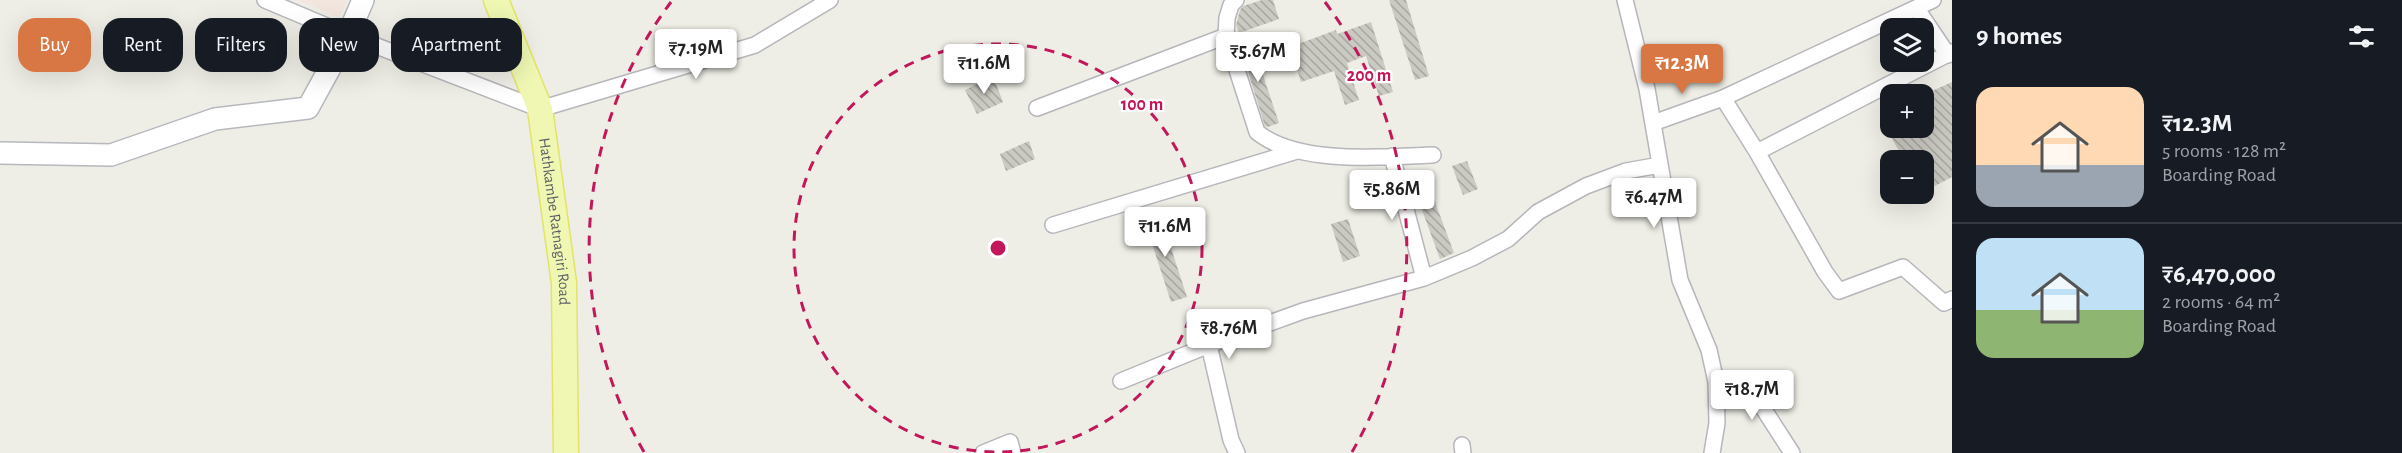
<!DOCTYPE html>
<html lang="en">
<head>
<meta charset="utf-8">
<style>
	:root { --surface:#171b24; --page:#242831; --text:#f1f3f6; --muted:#9ea1a6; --line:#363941; --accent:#d87743 }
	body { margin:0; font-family:"Alegreya Sans",sans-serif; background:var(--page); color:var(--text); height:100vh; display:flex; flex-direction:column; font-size:22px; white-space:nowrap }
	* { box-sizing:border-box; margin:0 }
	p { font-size:20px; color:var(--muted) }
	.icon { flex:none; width:33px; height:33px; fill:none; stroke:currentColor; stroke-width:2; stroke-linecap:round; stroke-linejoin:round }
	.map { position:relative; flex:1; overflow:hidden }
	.details { display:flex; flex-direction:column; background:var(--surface); width:450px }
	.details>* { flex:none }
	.hud { position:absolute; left:18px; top:18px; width:570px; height:54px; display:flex; gap:12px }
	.tools { position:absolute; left:1880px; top:18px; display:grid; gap:12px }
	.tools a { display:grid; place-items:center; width:54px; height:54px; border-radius:12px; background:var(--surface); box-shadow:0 6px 24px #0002; font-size:30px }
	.price { position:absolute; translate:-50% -51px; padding:0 14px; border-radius:6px; background:#fff; color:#222; font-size:20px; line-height:39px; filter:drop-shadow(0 2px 3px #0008) }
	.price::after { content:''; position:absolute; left:50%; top:36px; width:18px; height:14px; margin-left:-9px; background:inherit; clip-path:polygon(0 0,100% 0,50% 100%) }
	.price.current { background:var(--accent); color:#fff }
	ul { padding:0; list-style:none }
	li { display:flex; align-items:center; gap:18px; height:150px; padding:0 24px }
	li+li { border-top:2px solid var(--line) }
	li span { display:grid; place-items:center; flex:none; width:168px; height:120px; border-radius:18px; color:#555 }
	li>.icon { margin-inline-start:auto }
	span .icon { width:72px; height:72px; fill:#fffc; stroke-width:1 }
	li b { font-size:26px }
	h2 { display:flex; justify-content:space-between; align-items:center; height:72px; padding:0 24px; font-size:26px }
	.chip { padding:0 21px; border-radius:18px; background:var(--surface); box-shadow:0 6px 24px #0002; font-size:21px; line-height:54px }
	.chip.current { background:var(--accent); color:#fff }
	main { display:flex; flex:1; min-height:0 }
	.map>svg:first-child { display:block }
</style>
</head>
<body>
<main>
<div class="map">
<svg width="1952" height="453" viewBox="0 0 1952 453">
	<defs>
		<pattern id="building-back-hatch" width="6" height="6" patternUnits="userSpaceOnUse" patternTransform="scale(1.5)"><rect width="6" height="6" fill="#cac9c2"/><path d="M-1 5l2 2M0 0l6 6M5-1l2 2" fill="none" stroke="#a7a6a1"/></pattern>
	</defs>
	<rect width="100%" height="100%" fill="#eeeee6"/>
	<path fill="#f3e6df" d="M298,0H347L339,18Z"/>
	<path fill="url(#building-back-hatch)" d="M1262,0H1273L1279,19L1239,33L1236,25L1240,10L1243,6Z
		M1389,0H1406L1429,76L1415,80Z
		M1371,22L1393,92L1379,96L1366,56L1347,63L1359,100L1345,105L1334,71L1301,82L1290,47L1336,30L1337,34Z
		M1250,36L1279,123L1268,127L1265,126L1238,40Z
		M993,76L1003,102L977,114L965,90Z
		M1952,82V177L1923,192V160H1904L1886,128H1923V95Z
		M1029,141L1035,159L1006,171L1000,154Z
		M1467,161L1478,189L1463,195L1452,166Z
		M1425,175L1454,253L1440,259L1411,180Z
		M1160,214L1187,297L1171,302L1144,219Z
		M1348,219L1360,256L1343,262L1331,224Z"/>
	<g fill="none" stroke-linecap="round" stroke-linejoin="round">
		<defs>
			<path id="street" d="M265,0L348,35L540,109L755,45L830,0
				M1236,0L1231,5L1227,18L1226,36L1257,132C1297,165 1383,157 1433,155
				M1625,0L1647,89L1680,280L1709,350L1716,382L1717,423L1712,453
				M1917,9L1948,55
				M1723,98L1757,152L1825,272L1839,291L1903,267L1944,303L1952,299
				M1037,108L1226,36
				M1653,123L1723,98L1933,0
				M1757,152L1952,52
				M1392,156L1424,278
				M1053,225L1297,151
				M1121,381L1209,345
				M1716,382L1752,391L1792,453
				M1462,445L1463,453
				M983,453L1010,442L1013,453
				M1237,453L1231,440L1209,345L1303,311L1424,278L1472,258L1508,239L1538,212L1586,186L1626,171L1660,165"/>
			<path id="secondary" d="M0,153L111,155L215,119L308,108L348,35L363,0"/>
			<g id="primary">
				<path id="s1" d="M496,0L540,109L564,283L566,453"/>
			</g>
		</defs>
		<use href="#street" stroke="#b6b6bb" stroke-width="18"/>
		<use href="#secondary" stroke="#b7b8be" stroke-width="24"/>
		<use href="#primary" stroke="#e3e26a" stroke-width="27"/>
		<use href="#street" stroke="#fff" stroke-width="15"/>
		<use href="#secondary" stroke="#fff" stroke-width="21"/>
		<use href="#primary" stroke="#eff7b3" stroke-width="24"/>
	</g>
	<g fill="none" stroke="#c2185b" stroke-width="3" stroke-dasharray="10 8">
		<circle cx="998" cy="248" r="204"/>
		<path d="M644 452A409 409 0 0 1 671 2M1325 2A409 409 0 0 1 1352 452"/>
	</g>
	<g text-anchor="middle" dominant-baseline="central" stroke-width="4.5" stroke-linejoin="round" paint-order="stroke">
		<g font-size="16" fill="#5e5f65" stroke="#fff">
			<text stroke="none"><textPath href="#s1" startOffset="231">Hathkambe Ratnagiri Road</textPath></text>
		</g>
	</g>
	<circle cx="998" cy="248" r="9" fill="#c2185b" stroke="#fff" stroke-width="3"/>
	<g font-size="18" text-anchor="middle" font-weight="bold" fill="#c2185b" stroke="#fff" stroke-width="4.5" stroke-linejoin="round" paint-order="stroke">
		<text x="1369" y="81">200 m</text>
		<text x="1142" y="110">100 m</text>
	</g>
</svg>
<div class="tools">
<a><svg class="icon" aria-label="layers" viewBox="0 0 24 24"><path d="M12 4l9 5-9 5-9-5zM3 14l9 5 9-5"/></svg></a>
<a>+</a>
<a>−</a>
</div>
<b class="price" style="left:696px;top:80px">₹7.19M</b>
<b class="price" style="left:1258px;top:83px">₹5.67M</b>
<b class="price" style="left:984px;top:95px">₹11.6M</b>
<b class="price current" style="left:1682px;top:95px">₹12.3M</b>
<b class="price" style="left:1392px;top:221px">₹5.86M</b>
<b class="price" style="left:1654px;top:229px">₹6.47M</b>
<b class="price" style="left:1165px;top:258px">₹11.6M</b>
<b class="price" style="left:1229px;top:360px">₹8.76M</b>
<b class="price" style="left:1752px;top:421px">₹18.7M</b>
<div class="hud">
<a class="chip current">Buy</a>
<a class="chip">Rent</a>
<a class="chip">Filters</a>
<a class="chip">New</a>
<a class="chip">Apartment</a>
</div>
</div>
<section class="details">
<h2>9 homes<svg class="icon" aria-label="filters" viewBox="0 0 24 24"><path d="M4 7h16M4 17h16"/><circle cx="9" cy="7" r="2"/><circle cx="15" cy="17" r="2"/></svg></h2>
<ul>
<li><span style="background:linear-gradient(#ffd9b3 65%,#9aa5b1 0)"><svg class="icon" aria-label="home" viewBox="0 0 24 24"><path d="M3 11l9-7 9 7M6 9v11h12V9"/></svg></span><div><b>₹12.3M</b><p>5 rooms · 128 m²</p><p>Boarding Road</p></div></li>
<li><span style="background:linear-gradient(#bfe0f5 60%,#8fb573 0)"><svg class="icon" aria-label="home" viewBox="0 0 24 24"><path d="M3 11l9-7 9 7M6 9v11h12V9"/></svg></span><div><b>₹6,470,000</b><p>2 rooms · 64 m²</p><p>Boarding Road</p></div></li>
</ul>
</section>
</main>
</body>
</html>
